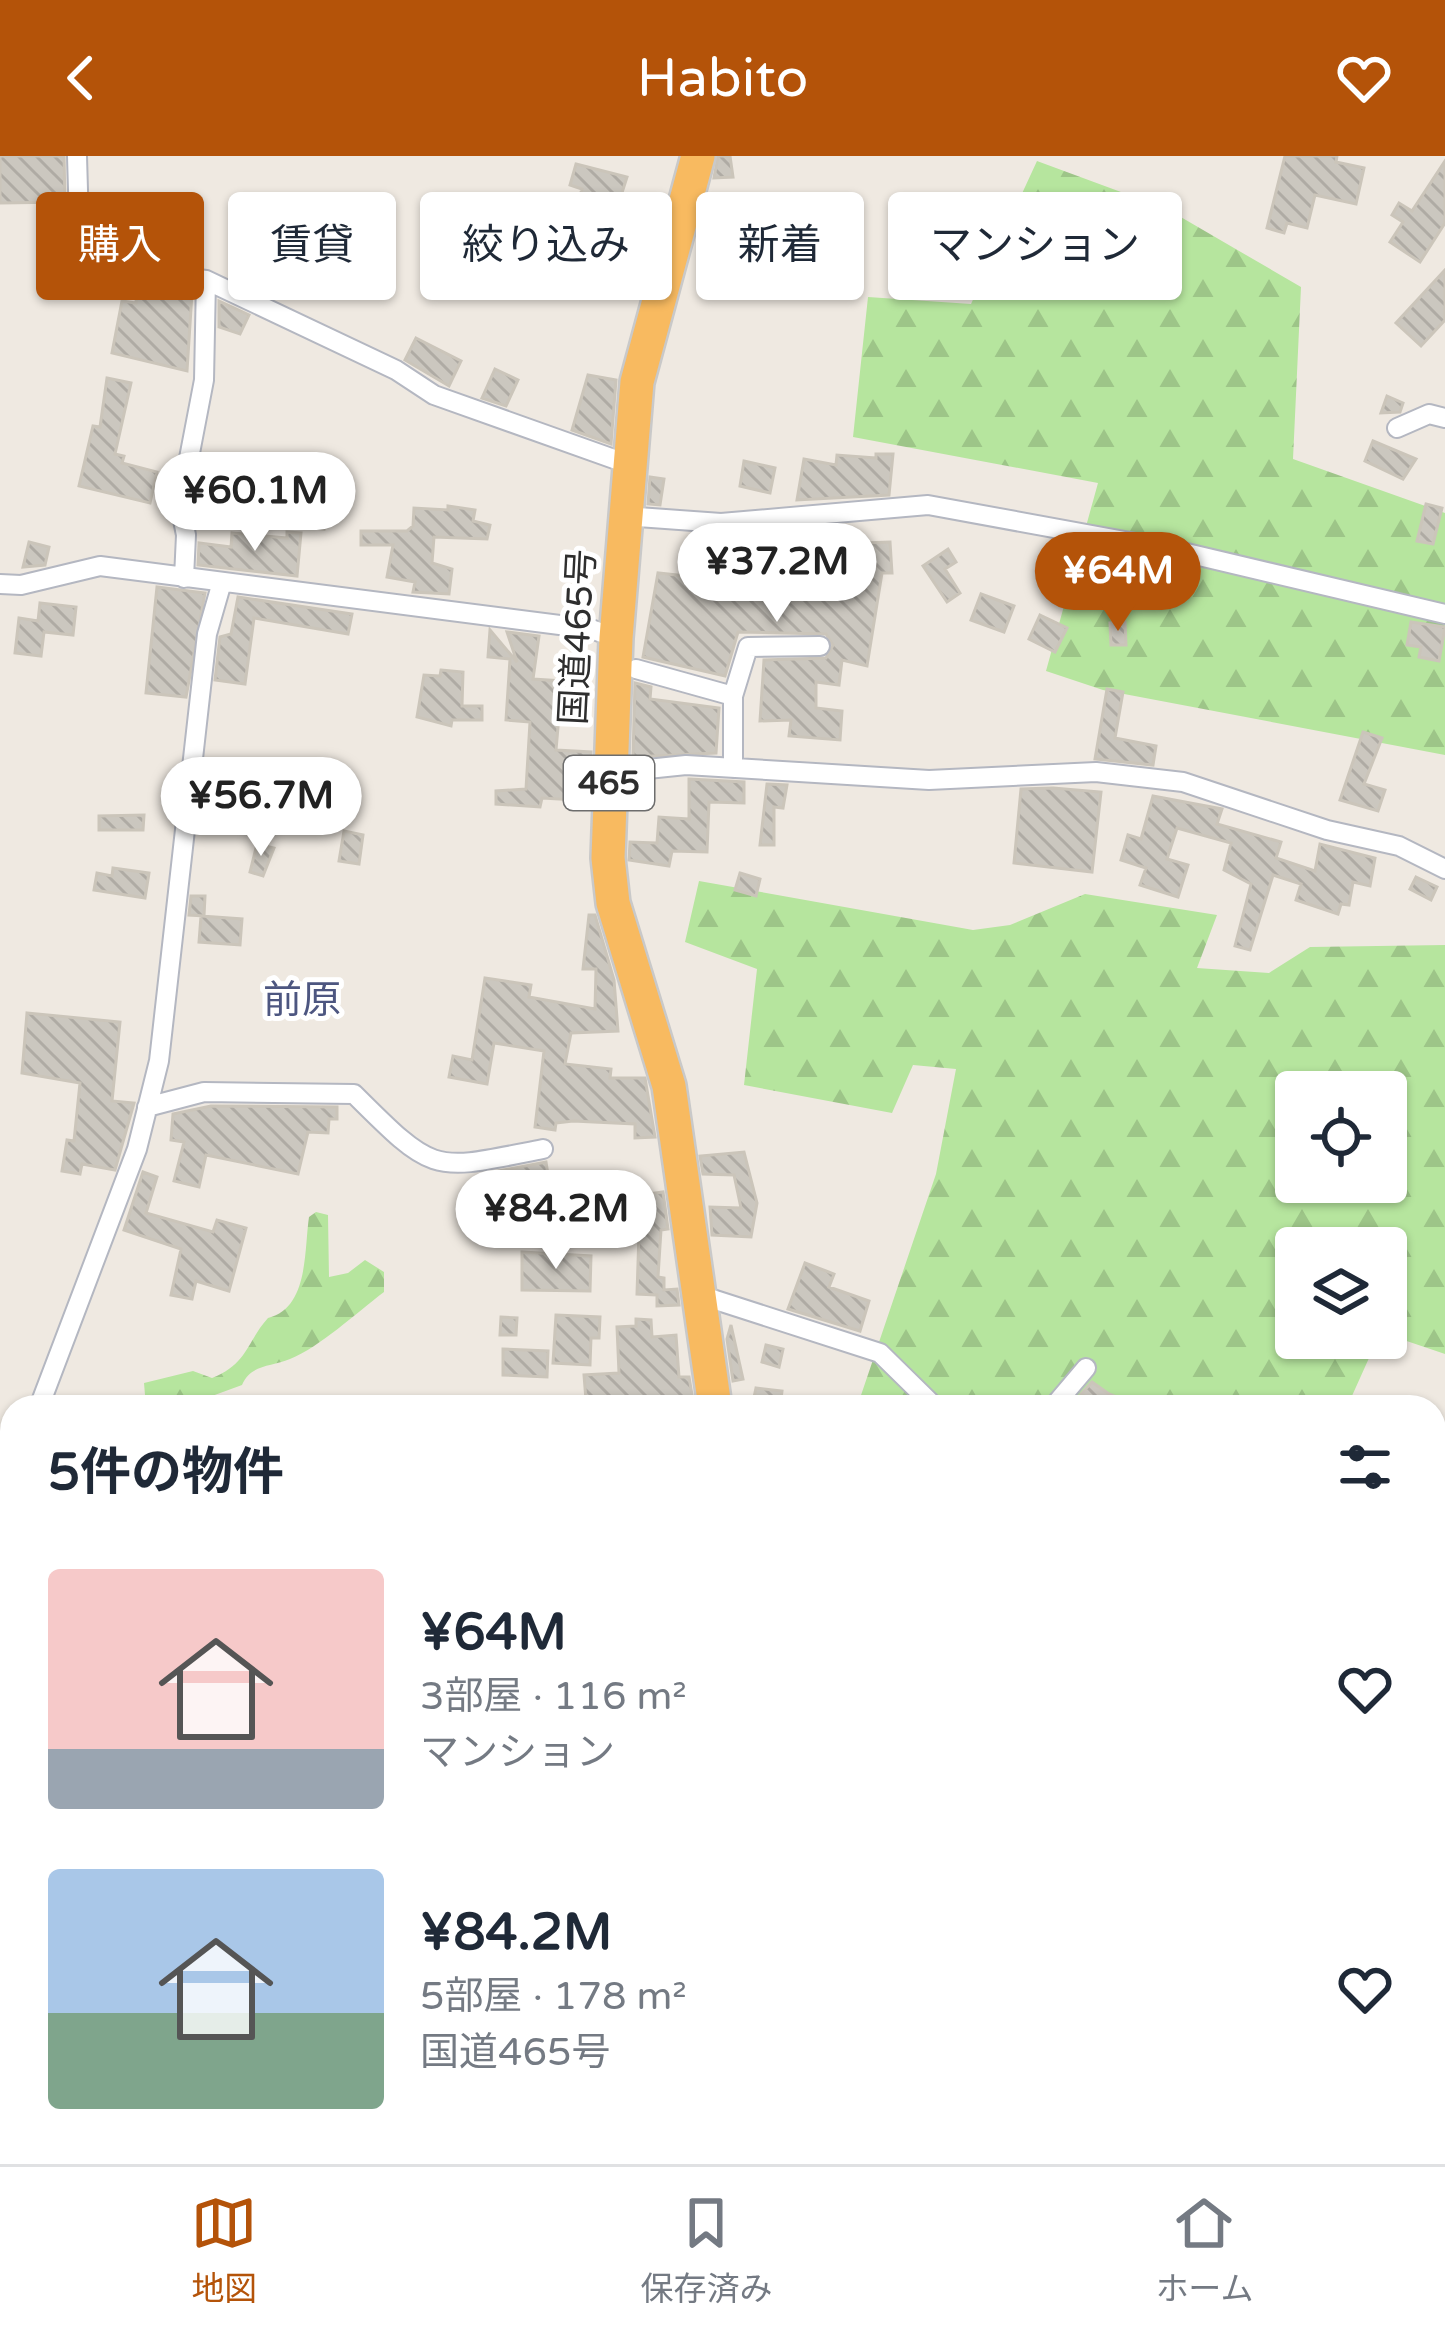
<!DOCTYPE html>
<html lang="ja">
<head>
<meta charset="utf-8">
<style>
	:root { --surface:#fff; --page:#f6f6f7; --text:#1f2937; --muted:#747a83; --line:#e0e1e3; --accent:#b45309 }
	body { margin:0; font-family:"Varela Round","Noto Sans JP",sans-serif; background:var(--page); color:var(--text); height:100vh; display:flex; flex-direction:column; font-size:45px; white-space:nowrap }
	* { box-sizing:border-box; margin:0 }
	p { font-size:39px; color:var(--muted) }
	.icon { flex:none; width:66px; height:66px; fill:none; stroke:currentColor; stroke-width:2; stroke-linecap:round; stroke-linejoin:round }
	.map { position:relative; flex:1; overflow:hidden }
	.side { position:absolute; left:0px; top:1239px; width:1446px; height:771px; display:flex; flex-direction:column; background:var(--surface); border-radius:36px 36px 0 0; box-shadow:0 3px 9px #0004 }
	.side>* { flex:none }
	.hud { position:absolute; left:36px; top:36px; width:1374px; height:108px; display:flex; gap:24px }
	.buttons { position:absolute; left:1275px; top:915px; display:grid; gap:24px }
	.buttons a { display:grid; place-items:center; width:132px; height:132px; border-radius:12px; background:var(--surface); box-shadow:0 3px 9px #0004; font-size:60px }
	.price { position:absolute; translate:-50% -102px; padding:0 27px; border-radius:42px; background:#fff; color:#222; font-size:39px; line-height:78px; filter:drop-shadow(0 3px 6px #0008) }
	.price::after { content:''; position:absolute; left:50%; top:72px; width:36px; height:27px; margin-left:-18px; background:inherit; clip-path:polygon(0 0,100% 0,50% 100%) }
	.price.on { background:var(--accent); color:#fff }
	ul { padding:0; list-style:none }
	li { display:flex; align-items:center; gap:36px; height:300px; padding:0 48px }
	li span { display:grid; place-items:center; flex:none; width:336px; height:240px; border-radius:12px; color:#555 }
	li>.icon { margin-inline-start:auto }
	span .icon { width:144px; height:144px; fill:#fffc; stroke-width:1 }
	li b { font-size:51px }
	h2 { display:flex; justify-content:space-between; align-items:center; height:144px; padding:0 48px; font-size:51px }
	.chip { padding:0 42px; border-radius:12px; background:var(--surface); box-shadow:0 3px 9px #0004; font-size:42px; line-height:108px }
	.chip.on { background:var(--accent); color:#fff }
	header { display:flex; justify-content:space-between; align-items:center; height:156px; padding:0 48px; background:var(--accent); color:#fff; font-size:54px; font-weight:600 }
	.dock { display:flex; justify-content:space-around; align-items:center; height:168px; border-top:3px solid var(--line); background:var(--surface); font-size:33px; color:var(--muted) }
	.dock a { display:grid; justify-items:center; gap:6px }
	.dock .on { color:var(--accent) }
	.map>svg:first-child { display:block }
</style>
</head>
<body>
<header><svg class="icon" aria-label="back" viewBox="0 0 24 24"><path d="M15 5l-7 7 7 7"/></svg>Habito<svg class="icon" aria-label="heart" viewBox="0 0 24 24"><path d="M12 20l-8-8c-3-5 5-10 8-4 3-6 11-1 8 4z"/></svg></header>
<div class="map">
<svg width="1445" height="2008" viewBox="0 0 1445 2008">
	<defs>
		<pattern id="forest-firs" width="22" height="20" patternUnits="userSpaceOnUse" patternTransform="scale(3)"><rect width="22" height="20" fill="#b6e59e"/><path d="M5 1l3.5 6h-7zM16 11l3.5 6h-7z" fill="#9dc588"/></pattern>
		<pattern id="building-back-hatch" width="6" height="6" patternUnits="userSpaceOnUse" patternTransform="scale(3)"><rect width="6" height="6" fill="#cbc7bf"/><path d="M-1 5l2 2M0 0l6 6M5-1l2 2" fill="none" stroke="#afaba4"/></pattern>
	</defs>
	<rect width="100%" height="100%" fill="#efe9e1"/>
	<path fill="url(#forest-firs)" fill-rule="evenodd" d="M1037,5L1167,53L1301,131L1293,303L1445,357V599L1103,534L1046,515L1098,327L853,281L868,141L971,148Z
		M699,725L973,774L1010,769L1085,738L1217,759L1197,812L1269,817L1310,791L1445,789V1198L1386,1178V1092H1296V1182H1378L1347,1251H857L936,1018L956,913L913,909L892,957L744,929L757,813L685,786ZM1296,936H1386V1026H1296Z
		M316,1056L328,1059L329,1121L348,1117L365,1104L384,1116V1136C356,1157 320,1191 290,1203C271,1211 251,1208 242,1229L212,1240L257,1239L272,1251H155L145,1239L144,1227L193,1215L212,1222C248,1208 247,1185 268,1162C309,1152 304,1094 309,1061Z
		M714,1998H1069L1073,2008H715Z"/>
	<path fill="url(#building-back-hatch)" stroke="#cbc5ba" stroke-width="3" d="M0,0H64L65,46L0,47Z
		M718,0H730L733,21L714,22Z
		M1285,0H1337L1336,6L1364,12L1356,48L1315,39L1307,72L1287,67L1284,77L1267,72Z
		M1445,5V67L1420,106L1390,86L1403,66L1392,59L1399,47L1412,55Z
		M576,8L627,21L619,46L648,55L640,82L653,87L648,103L576,86L578,78L569,75L582,33L570,29Z
		M798,61L819,66L816,79L795,74Z
		M465,87L484,93L481,101L494,105L484,134L454,123Z
		M1445,114V164L1421,190L1396,167Z
		M137,132L192,137L187,215L112,197L122,145L136,147Z
		M219,145L249,159L240,178L219,171Z
		M416,182L461,205L449,230L405,204Z
		M495,213L518,224L506,250L482,242Z
		M588,219L616,224L611,288L572,274Z
		M107,222L131,227L115,298L124,300L122,307L157,316L150,347L79,330L93,270L100,271Z
		M1387,240L1403,247L1400,256L1381,257Z
		M1373,285L1416,303L1403,323L1365,305Z
		M876,298H893L889,339L797,344L804,303L836,309L837,299L876,302Z
		M744,305L775,312L770,337L740,330Z
		M650,321L664,323L660,349L648,348Z
		M293,347L326,350L324,373L291,370Z
		M1426,348L1442,352L1433,388L1417,385Z
		M448,350L475,354L473,365L490,369L487,383L434,381L432,407L452,413L449,438L413,436L415,426L387,421L393,389H361V375H407L413,370L414,352L448,354Z
		M287,376L301,377L297,420L198,409L199,387L231,391L232,377L287,382Z
		M792,381L824,384V392L863,395V387L890,386L892,417H882L867,510L842,504L839,529L816,526V552L842,555L840,584L789,580L791,564L760,565L764,504L826,502L833,489L826,478L738,476L725,520L643,501L658,417L769,429V421L790,423Z
		M29,386L49,391L45,409L23,411Z
		M948,393L956,406L945,413L960,437L947,446L923,410Z
		M157,431L205,437L186,541L146,537Z
		M981,438L1014,450L1004,476L971,464Z
		M238,441L352,458L348,478L254,462L245,528L215,524L220,481L231,478Z
		M40,447L76,451L73,479L44,476L41,500L15,497L19,462L38,465Z
		M1040,459L1067,472L1055,496L1029,483Z
		M1125,466L1126,489H1111L1110,467Z
		M1411,466L1445,471L1439,505L1419,501L1421,491L1407,489Z
		M490,474L517,506L507,476L539,480L533,523L562,525L556,594L591,596L589,638L575,637V644L542,642L540,651L496,648V635L526,633L530,566L506,564L510,503L488,501Z
		M441,514L463,516L462,550H482V564H452L451,570L417,561L424,519L440,520Z
		M635,527L651,531L650,543L719,552L716,597L633,601Z
		M1107,533L1123,536L1115,582L1156,590L1153,609L1095,603Z
		M1363,576L1382,582L1364,628L1385,634L1378,655L1340,644Z
		M689,623L744,626V647L709,646L707,696L672,695L669,710L629,704L630,686L657,687L659,661L689,663Z
		M767,628L787,629L783,652L774,651V689H760Z
		M1053,632L1101,636L1092,716L1014,707L1021,633Z
		M1153,640L1222,653L1217,668L1281,686L1276,702L1315,715L1320,688L1375,702L1370,730L1353,726L1349,749L1341,748L1338,758L1296,744L1301,728L1273,719L1250,794L1235,790L1251,728L1224,714L1231,687L1177,672L1167,703L1188,709L1178,741L1140,729L1146,712L1121,704L1128,679L1141,683Z
		M144,659L143,674H99V660Z
		M344,675L363,679L359,708L339,705Z
		M257,688L274,692L263,720L250,716Z
		M113,712L149,717L145,742L94,734L97,717L112,720Z
		M740,717L760,723L756,740L735,734Z
		M1416,721L1437,731L1431,744L1410,733Z
		M191,740H205L204,760L189,759Z
		M589,759H595L614,824L618,875L571,877L565,908L611,913L610,922H645L655,981L635,982V968L573,965L556,967L555,974L535,971L544,895L494,887L487,928L449,921L453,900L472,904L485,822L531,829L529,841L595,853L596,813H583Z
		M201,760L242,763L240,789L199,786Z
		M27,857L120,866L112,945L134,947L115,1014L82,1008L80,1018L62,1015L67,984L74,985L80,927L22,917Z
		M211,950L337,951V963H329L328,977L308,976L298,1018L206,999L199,1031L174,1025L184,986L171,984L173,958Z
		M744,996L757,1047L751,1081L712,1079L710,1051L741,1052L734,1019L703,1018L700,1000Z
		M546,1006L551,1038H587V1065L495,1057V1038H503L499,1015Z
		M143,1016L157,1021L146,1057L213,1076L217,1064L246,1072L229,1135L196,1125L192,1143L171,1139L181,1093L124,1074Z
		M663,1036L668,1073L661,1074L658,1121L664,1122V1134L677,1133L679,1149L657,1150V1139L637,1138L639,1077L630,1078L626,1052L641,1050L640,1039Z
		M522,1096L591,1100L590,1135L522,1134Z
		M805,1107L834,1118L829,1131L869,1145L860,1175L788,1153Z
		M556,1159L600,1161L599,1182H591L590,1209L553,1207Z
		M501,1161L517,1162L516,1179H500Z
		M636,1163L651,1164L652,1181L676,1179L679,1221H689L694,1251H624L621,1242L586,1244L584,1219L619,1217L617,1171L636,1170Z
		M731,1169L743,1223L733,1225L727,1183Z
		M766,1189L783,1193L779,1211L762,1206Z
		M503,1193L548,1195L547,1221L503,1219Z
		M1092,1226L1109,1238L1141,1251H1086L1092,1244L1081,1238Z
		M756,1232L782,1235L780,1251H752Z"/>
	<g fill="none" stroke-linecap="round" stroke-linejoin="round">
		<defs>
			<path id="minor" d="M77,0L79,68L95,110L206,124L396,214L434,239L628,308
				M1397,272L1429,258L1445,262
				M624,360L721,367L928,349L1174,394L1445,458
				M184,422L186,379L180,349L204,224L206,124
				M0,428L21,429L100,410L591,473L616,482
				M636,513L733,540
				M733,612V540L748,491L820,490
				M609,617L686,609L929,624L1096,616L1183,626L1327,674L1399,690L1445,713
				M147,951L204,936L354,938C436,1020 432,1015 543,993
				M700,1139L880,1197L935,1251
				M39,1251L137,993L159,905L207,478L222,426
				M1053,1251L1086,1212
				M0,1360L10,1363L12,1352
				M0,1557L12,1561
				M1434,1727L1445,1733
				M1171,1998L1181,2008"/>
			<path id="trunk" d="M698,0L637,226L616,482L608,702L613,747L669,930L715,1251
				M605,2008L612,1998"/>
		</defs>
		<use href="#minor" stroke="#b4b7c1" stroke-width="22"/>
		<use href="#trunk" stroke="#c9c9c9" stroke-width="38"/>
		<use href="#minor" stroke="#fff" stroke-width="18"/>
		<use href="#trunk" stroke="#f8ba60" stroke-width="33"/>
	</g>
	<g text-anchor="middle" dominant-baseline="central" stroke-width="10" stroke-linejoin="round" paint-order="stroke">
		<rect fill="#fff" stroke="#6d6d6d" stroke-width="3" x="564" y="600" width="90" height="54" rx="9"/>
		<g font-size="33" font-weight="bold" fill="#2e2e2e">
			<text x="609" y="627">465</text>
		</g>
		<g font-size="36" fill="#2e2e2e" stroke="#fff">
			<text transform="translate(578 481) rotate(-87)">国道465号</text>
		</g>
		<g font-size="39" fill="#4d5680" stroke="#fff">
			<text x="302" y="844">前原</text>
		</g>
	</g>
</svg>
<div class="buttons">
<a><svg class="icon" aria-label="locate" viewBox="0 0 24 24"><circle cx="12" cy="12" r="6"/><path d="M12 2v4M12 18v4M2 12h4M18 12h4"/></svg></a>
<a><svg class="icon" aria-label="layers" viewBox="0 0 24 24"><path d="M12 4l9 5-9 5-9-5zM3 14l9 5 9-5"/></svg></a>
</div>
<b class="price" style="left:255px;top:398px">¥60.1M</b>
<b class="price" style="left:777px;top:469px">¥37.2M</b>
<b class="price on" style="left:1118px;top:478px">¥64M</b>
<b class="price" style="left:261px;top:703px">¥56.7M</b>
<b class="price" style="left:556px;top:1116px">¥84.2M</b>
<div class="hud">
<a class="chip on">購入</a>
<a class="chip">賃貸</a>
<a class="chip">絞り込み</a>
<a class="chip">新着</a>
<a class="chip">マンション</a>
</div>
<section class="side">
<h2>5件の物件<svg class="icon" aria-label="filters" viewBox="0 0 24 24"><path d="M4 7h16M4 17h16"/><circle cx="9" cy="7" r="2"/><circle cx="15" cy="17" r="2"/></svg></h2>
<ul>
<li><span style="background:linear-gradient(#f6c9c9 75%,#9aa5b1 0)"><svg class="icon" aria-label="home" viewBox="0 0 24 24"><path d="M3 11l9-7 9 7M6 9v11h12V9"/></svg></span><div><b>¥64M</b><p>3部屋 · 116 m²</p><p>マンション</p></div><svg class="icon" aria-label="heart" viewBox="0 0 24 24"><path d="M12 20l-8-8c-3-5 5-10 8-4 3-6 11-1 8 4z"/></svg></li>
<li><span style="background:linear-gradient(#a9c7e8 60%,#7fa58c 0)"><svg class="icon" aria-label="home" viewBox="0 0 24 24"><path d="M3 11l9-7 9 7M6 9v11h12V9"/></svg></span><div><b>¥84.2M</b><p>5部屋 · 178 m²</p><p>国道465号</p></div><svg class="icon" aria-label="heart" viewBox="0 0 24 24"><path d="M12 20l-8-8c-3-5 5-10 8-4 3-6 11-1 8 4z"/></svg></li>
</ul>
</section>
</div>
<nav class="dock">
<a class="on"><svg class="icon" aria-label="map" viewBox="0 0 24 24"><path d="M3 6l6-2 6 2 6-2v14l-6 2-6-2-6 2zM9 4v14M15 6v14"/></svg>地図</a>
<a><svg class="icon" aria-label="saved" viewBox="0 0 24 24"><path d="M7 4h10v16l-5-4-5 4z"/></svg>保存済み</a>
<a><svg class="icon" aria-label="home" viewBox="0 0 24 24"><path d="M3 11l9-7 9 7M6 9v11h12V9"/></svg>ホーム</a>
</nav>
</body>
</html>
